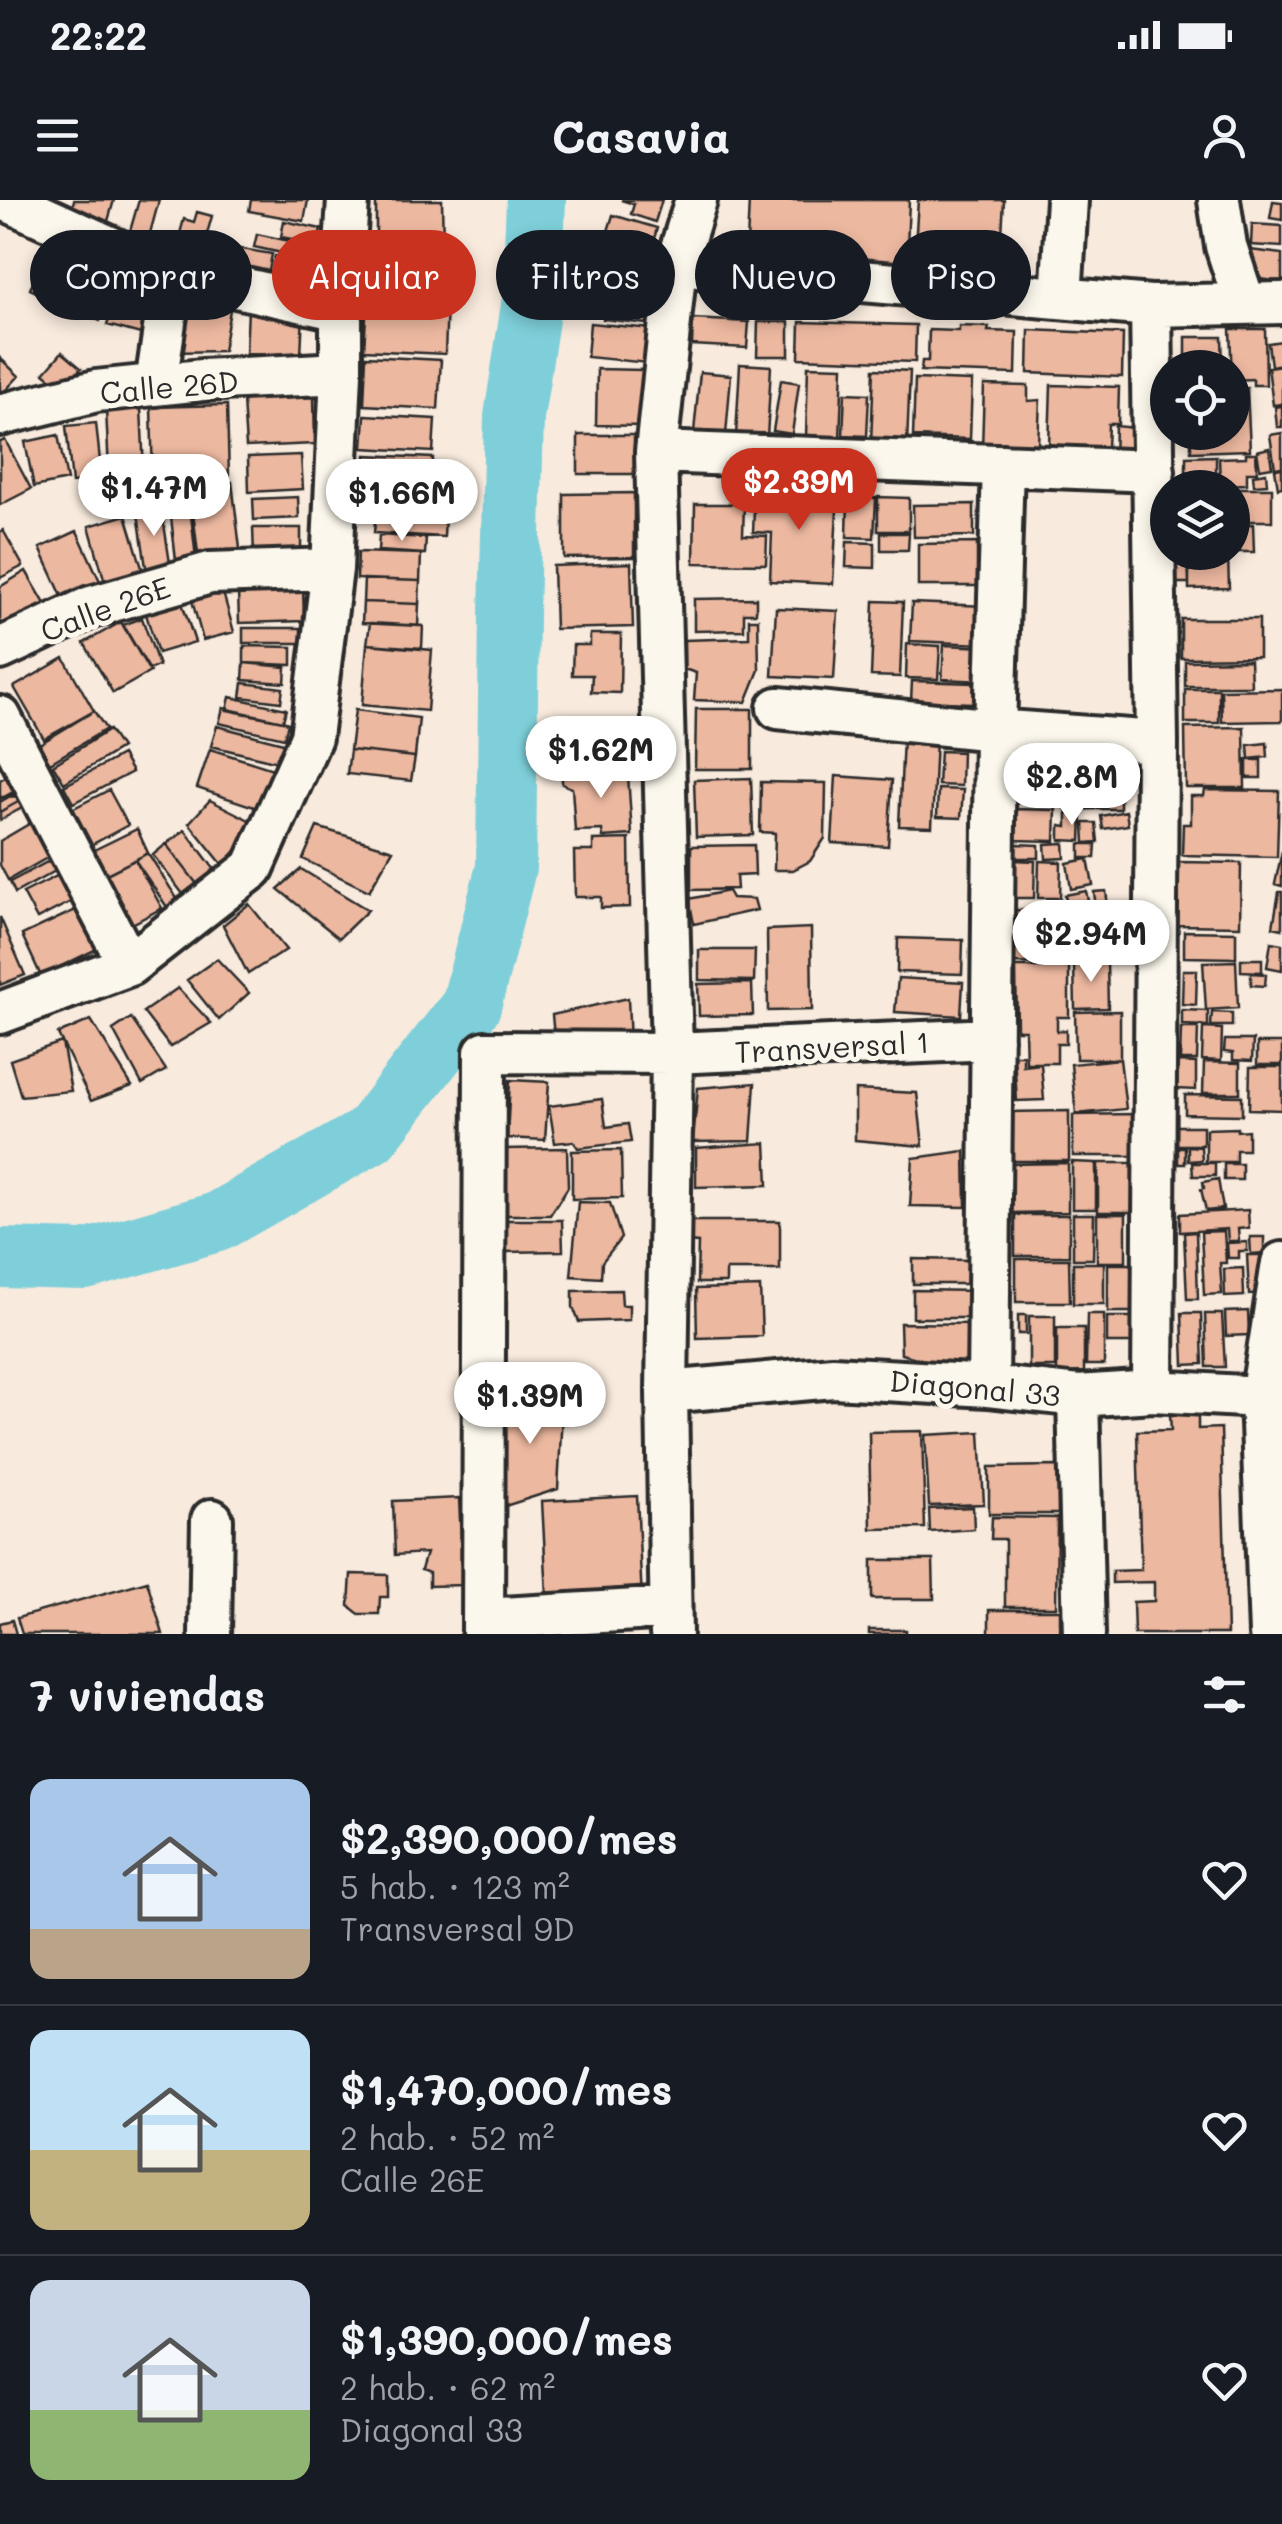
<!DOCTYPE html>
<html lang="es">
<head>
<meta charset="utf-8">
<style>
	:root { --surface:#171b24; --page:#20242c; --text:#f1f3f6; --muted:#9ea1a6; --line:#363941; --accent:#c8321e }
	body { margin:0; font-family:Mali,sans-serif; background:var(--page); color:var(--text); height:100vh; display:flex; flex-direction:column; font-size:38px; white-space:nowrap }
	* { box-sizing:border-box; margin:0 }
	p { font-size:32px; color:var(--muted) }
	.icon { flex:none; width:55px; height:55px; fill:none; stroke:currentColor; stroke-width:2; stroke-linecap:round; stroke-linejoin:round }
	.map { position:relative; height:1434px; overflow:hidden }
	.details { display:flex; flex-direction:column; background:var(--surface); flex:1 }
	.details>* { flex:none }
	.hud { position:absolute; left:30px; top:30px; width:1222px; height:90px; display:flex; gap:20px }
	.controls { position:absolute; left:1150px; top:150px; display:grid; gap:20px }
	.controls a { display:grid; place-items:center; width:100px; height:100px; border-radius:50%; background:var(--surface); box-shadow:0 5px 15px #0003; font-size:50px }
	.price { position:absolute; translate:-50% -85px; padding:0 22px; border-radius:35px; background:#fff; color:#222; font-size:32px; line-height:65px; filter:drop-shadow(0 2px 5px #0008) }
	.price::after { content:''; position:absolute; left:50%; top:60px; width:30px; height:22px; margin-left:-15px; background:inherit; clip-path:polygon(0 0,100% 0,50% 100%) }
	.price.selected { background:var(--accent); color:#fff }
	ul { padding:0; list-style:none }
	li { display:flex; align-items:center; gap:30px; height:250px; padding:0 30px }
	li+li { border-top:2px solid var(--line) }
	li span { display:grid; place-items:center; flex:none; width:280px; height:200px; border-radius:20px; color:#555 }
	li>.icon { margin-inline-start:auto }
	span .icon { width:120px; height:120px; fill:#fffc; stroke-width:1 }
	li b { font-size:42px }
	h2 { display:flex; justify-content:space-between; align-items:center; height:120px; padding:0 30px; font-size:42px }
	.chip { padding:0 35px; border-radius:45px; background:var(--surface); box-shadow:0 5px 15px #0003; font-size:35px; line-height:90px }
	.chip.selected { background:var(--accent); color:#fff }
	.status { display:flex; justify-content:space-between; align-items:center; height:70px; padding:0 50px; background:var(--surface); direction:ltr }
	.status svg { height:28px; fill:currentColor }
	header { display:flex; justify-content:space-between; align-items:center; height:130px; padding:0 30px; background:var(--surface); font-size:45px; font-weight:800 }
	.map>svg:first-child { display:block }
</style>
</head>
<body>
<div class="status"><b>22:22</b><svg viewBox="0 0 49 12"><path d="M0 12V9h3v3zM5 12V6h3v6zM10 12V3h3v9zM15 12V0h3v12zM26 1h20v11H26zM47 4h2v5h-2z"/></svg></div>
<header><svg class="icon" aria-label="menu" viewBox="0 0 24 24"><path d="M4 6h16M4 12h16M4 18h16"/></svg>Casavia<svg class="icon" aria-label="person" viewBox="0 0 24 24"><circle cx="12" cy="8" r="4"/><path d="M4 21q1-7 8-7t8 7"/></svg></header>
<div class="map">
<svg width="1282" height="1434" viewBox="0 0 1282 1434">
	<rect width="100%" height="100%" fill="#f8eadd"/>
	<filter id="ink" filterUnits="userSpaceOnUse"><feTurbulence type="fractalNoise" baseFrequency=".01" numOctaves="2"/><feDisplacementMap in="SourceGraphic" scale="20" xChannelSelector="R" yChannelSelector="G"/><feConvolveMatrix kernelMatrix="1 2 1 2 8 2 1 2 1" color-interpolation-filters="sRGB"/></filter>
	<g filter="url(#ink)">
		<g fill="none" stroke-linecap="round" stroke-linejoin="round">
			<path stroke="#7ecfd9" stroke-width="60" d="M0,1058L85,1060L217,1022L370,935L471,806L506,668L509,414L514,217L532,99L536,0"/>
		</g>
		<path fill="#edb8a0" stroke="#2b2b2b" stroke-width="2.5" d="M74,0H114L104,35L67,25Z
			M139,0H159L145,52L126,45Z
			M251,0H308L304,21L249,11Z
			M376,0H442L443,46L376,47Z
			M621,0H662L655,22L631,14L634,4Z
			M749,0H909L906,73L746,67Z
			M918,0H1004L1000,68L914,63Z
			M1273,1L1282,2V20L1270,18Z
			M197,12L212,16L198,66L173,59L184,19L194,22Z
			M613,15L657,28L650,54L605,41Z
			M284,21L321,29L318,44L281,37Z
			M1252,24L1282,26V47L1251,45Z
			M53,33L74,42L50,98L30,89Z
			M257,34L317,47L314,60L254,47Z
			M75,46L103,58L85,101L56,89Z
			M236,48L272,54L267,83L230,76Z
			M1250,50L1282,54V82L1246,77Z
			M378,53L430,55V69L378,68Z
			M275,56L319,64L313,92L270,84Z
			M106,59L124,66L100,121L82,114Z
			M128,73L165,76L148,136L107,125Z
			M427,81H457L456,98H427Z
			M185,88L233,92L223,151L173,152Z
			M606,91L651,96L648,124L603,119Z
			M367,99L447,103L445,154L364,150Z
			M248,109L303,111L301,156L246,154Z
			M693,119L749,122L747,148L692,145Z
			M758,122H789V156H757Z
			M800,122L916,125L915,162L799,158Z
			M590,123L652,129L648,163L587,157Z
			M959,126L989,127L988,131L1017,132L1016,174L921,171L922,161H928L929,130L959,131Z
			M1230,129H1265L1266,185H1253V179L1232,180Z
			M1029,130L1123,134L1122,177L1028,173Z
			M1186,137H1222L1223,168H1186Z
			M1282,141V164L1271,166L1268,143Z
			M62,152L81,168L63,188L44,173Z
			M366,156L441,160L438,209L364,205Z
			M0,158L19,176L0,196Z
			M740,164L771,166L767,238L736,236Z
			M1282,165V204L1273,205L1268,167Z
			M808,166L843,167L840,238L806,237Z
			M597,169L643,170L641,226L596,225Z
			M874,169L910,171L907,245L871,243Z
			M700,172L731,175L726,235L694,232Z
			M915,179L972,181L970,239L913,237Z
			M781,180L799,183L792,234L773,231Z
			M984,185L1028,186V201L1040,200L1038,244L1007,243V251L982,250Z
			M1051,185L1119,187L1118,224H1108L1107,248L1089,247V255L1064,254L1065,246H1049Z
			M1247,188L1250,250L1191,252V232H1232V189Z
			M845,193L869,194L867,236L843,235Z
			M314,197L315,244L246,247L243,200Z
			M227,205L229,277L153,279L151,207Z
			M1282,206V227H1277L1275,207Z
			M141,208L144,270L109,272L106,209Z
			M365,215L435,219L433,252L363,248Z
			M96,223L102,280L72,283L66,226Z
			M1115,226L1135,228L1134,262L1114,261Z
			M1282,233V267L1275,268L1270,235Z
			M58,235L67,280L34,287L25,242Z
			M578,235H634V274H578Z
			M5,240L31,289L0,305V242Z
			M1269,248L1272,267L1260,269L1257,251Z
			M1246,253H1256L1257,272H1247V284L1220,285L1219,258L1246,257Z
			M301,255L303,289L249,292L248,257Z
			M366,255L433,258L431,307L364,304Z
			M1216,256V285H1186V257Z
			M1282,268V287L1278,288L1275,269Z
			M1266,273L1267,284L1254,285L1253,275Z
			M232,282L241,357L199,362L190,287Z
			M755,287L838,291L833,384L770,381L772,333L753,332Z
			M1232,288H1272V321H1232Z
			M188,289L197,367L177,369L168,291Z
			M634,293V357L564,358V294Z
			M298,297L299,318L254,320L253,299Z
			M848,297L876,298L874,338L847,337Z
			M878,297L909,298V331H878Z
			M161,304L171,370L147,374L137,307Z
			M695,304H744L743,335L767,336L766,364L694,363Z
			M974,304V336L914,337L913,305Z
			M376,311L445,314L444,337L374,333Z
			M126,315L145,378L107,389L89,326Z
			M1253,324L1254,352H1232V325Z
			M253,328H301V356H254Z
			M3,330L23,366L0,378V332Z
			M77,331L104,390L67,407L40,348Z
			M881,333H909L908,350H881Z
			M379,335L426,338L425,354L378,351Z
			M847,342L875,343V368L846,367Z
			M977,343V386H918V344Z
			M358,352L421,354L420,381L357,379Z
			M1169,355H1188L1189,383H1170Z
			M1189,355H1228L1229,388L1189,389Z
			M631,363L633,427L555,429L553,366Z
			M26,371L47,407L0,436V387Z
			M364,379L420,381L419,404L363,402Z
			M303,388L304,421L239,423L238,390Z
			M222,389L234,432L203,440L191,397Z
			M756,398V413H744V430L694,431V399Z
			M874,401L903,402L900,477L871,476Z
			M363,402L419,404L418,426L362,423Z
			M182,403L195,442L158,453L146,414Z
			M912,403L987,406L985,444L910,441Z
			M776,408L838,411L834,479L772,476Z
			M142,418L159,466L149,469L123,425Z
			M749,419H758L759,470L746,502L694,500L696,473L684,469V440L749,438Z
			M1181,419H1259V457L1181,458Z
			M121,422L150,472L113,493L84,443Z
			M370,423L423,426L422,448L367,444Z
			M243,428H301V443H243Z
			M590,434H621L620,493L591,492L592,475H572L573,445H590Z
			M367,444L432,450L427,511L362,505Z
			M907,444L940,446L938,479L906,478Z
			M944,445L986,447L984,481L942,479Z
			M244,446L292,447V465L244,463Z
			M64,458L94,511L44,539L14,487Z
			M1250,460L1251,486H1185V461Z
			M244,463L286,467L285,483L243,480Z
			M912,481L974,483L973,503L911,501Z
			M243,483L283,488L281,502L241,497Z
			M1185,489H1219V523H1185Z
			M1282,489V521L1222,522L1221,490Z
			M230,497L286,509L283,521L227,510Z
			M223,508L283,521L288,523L284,538L219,523Z
			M696,509H752V569H695Z
			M355,510L419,518L415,557L350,550Z
			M94,511L106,529L50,563L38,545Z
			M217,526L283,543L278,562L211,546Z
			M1244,527L1245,588H1186L1185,528Z
			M109,530L121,548L64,583L53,565Z
			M564,530L637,533L635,566L563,563Z
			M903,537L936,538L932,627L899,626Z
			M1267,543L1268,557L1249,559L1248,545Z
			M1066,545H1095V609L1066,610Z
			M210,549L273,569L260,609L197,588Z
			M1015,549H1037V600H1014Z
			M350,550L415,557L411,581L347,574Z
			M940,551L962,552L961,586L938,585Z
			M122,555L132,572L73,603L64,586Z
			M1098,560H1120V609H1098Z
			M1247,560H1261V578H1247Z
			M619,570L628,575L632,635L603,637L602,630L575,631L572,588L562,584V571Z
			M16,571L24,586L0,599V580Z
			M836,576L892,580L888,646L832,643Z
			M751,578L753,635L696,637L694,580Z
			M761,582L826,583L825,638L810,661L793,670H774L775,633L760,632Z
			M23,589L31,603L0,620V602Z
			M938,589L963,590L961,618L937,617Z
			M109,590L128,625L91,645L72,609Z
			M1205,590L1279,591L1277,657L1182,655L1183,624H1191V596H1204Z
			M29,596L0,612V597Z
			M210,600L259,625L223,665L189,623Z
			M1014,609L1056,610L1055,641L1013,640Z
			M1126,611L1128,625L1103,629L1101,616Z
			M1067,613H1082L1081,641L1060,640V626L1067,627Z
			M41,617L61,650L8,680L0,665V641Z
			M1084,623H1096L1098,642L1085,643Z
			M317,627L393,650L369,691L303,659Z
			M137,629L148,653L104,675L92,651Z
			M185,630L215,670L197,684L166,644Z
			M629,639L630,707L601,708V697H575L574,651H593V640Z
			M1064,643L1065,658L1046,659L1045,644Z
			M166,644L197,684L183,694L153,655Z
			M1015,644L1039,645V658H1015Z
			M1080,644H1096L1095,658H1080Z
			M754,645L755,675L736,676L737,689L691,690V646Z
			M1282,651V686L1275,684Z
			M148,653L178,700L167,707L135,660Z
			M1088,659L1093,685L1071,689L1067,663Z
			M51,660L57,670L15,693L10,682Z
			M135,660L162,708L132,724L105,675Z
			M1014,660L1035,661L1034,698H1013Z
			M1039,661L1061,662L1060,698H1038Z
			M1179,662L1241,663L1240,726L1178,725Z
			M301,669L368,710L339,738L278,689Z
			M63,673L76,699L37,719L23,693Z
			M728,691L732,698L754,699L757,710L694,724L689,699Z
			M1086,691L1090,711L1077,713L1076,709L1068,710L1065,695Z
			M1106,691L1108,706L1096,708L1094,692Z
			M1279,692H1282V729L1273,727Z
			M249,704L286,750L248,774L223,725Z
			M84,706L103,746L41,776L22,735Z
			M1015,710L1072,711V742L1044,741V764L1014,763Z
			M1125,713V726H1133V752H1121V759L1072,760V714Z
			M0,717L25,775L0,785Z
			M811,728L812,810L768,811L767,730Z
			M1184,731L1236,732V758L1184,757Z
			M898,738L963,740L962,774L897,772Z
			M1271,742L1282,744V770L1267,767Z
			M699,750H755L754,781L699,780Z
			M217,759L249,793L219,820L187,780Z
			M1241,759H1262V772L1241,771Z
			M1107,761L1108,808L1075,809L1074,762Z
			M1236,761L1238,808L1206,810L1203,762Z
			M1048,762H1069V817H1057V831L1066,830V844H1057V863H1026L1025,830H1017L1016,767H1048Z
			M1183,770H1197L1196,805L1182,804Z
			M1251,773L1266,774L1265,786L1251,785Z
			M898,778L963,782L961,816L895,812Z
			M752,783L753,815L699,816L698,784Z
			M178,788L211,823L170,847L143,812Z
			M628,798L630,844L555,847L552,815Z
			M1182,810L1208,811V826L1182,825Z
			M1120,811V859H1076L1075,812Z
			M1212,812L1232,813V826H1211Z
			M131,818L166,870L142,884L113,830Z
			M91,820L132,886L91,901L58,834Z
			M1181,828H1198L1197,860H1180Z
			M1203,828L1222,829L1221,861L1202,860Z
			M1225,840H1253L1252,861L1233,860V853L1224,852Z
			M62,842L71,891L21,896L10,860Z
			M1257,843H1282V865H1257Z
			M1014,855H1023V866L1041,864L1044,900L1017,901Z
			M1120,859L1126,909L1076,914L1071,864Z
			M1178,862L1196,863V890L1177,889Z
			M1204,862L1240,863V893H1203Z
			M1013,863L1015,901H1003L1001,864Z
			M1250,867H1282V910L1249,909Z
			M510,880L549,882L545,940L507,938Z
			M755,883L751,941L693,942L698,888Z
			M855,890L917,893L923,946L855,940Z
			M1185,895L1242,896V915L1185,914Z
			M602,899L606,927L628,924L631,942L578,948L573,941L555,943L549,906Z
			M1069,911V961H1008L1007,912Z
			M1133,914V956H1073V915Z
			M1176,926H1203V945H1176Z
			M1237,928V931L1248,930V950H1236V962H1206V929Z
			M766,943L768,985L696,987V948Z
			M1188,946L1201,947L1202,960L1188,961Z
			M1178,947H1185V964H1178Z
			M567,948L568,987L550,1015H505L503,949Z
			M621,950L622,998L572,999V951Z
			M965,951L966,1007L910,1006L913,958Z
			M1072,962L1096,963V1009H1072Z
			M1068,963V1012L1008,1013V964Z
			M1098,963H1133V1012H1098Z
			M1192,963H1215V976H1193Z
			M1224,964H1242V980H1224Z
			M1218,979L1223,1009L1206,1011L1201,989L1204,988L1203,982Z
			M578,1002L610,1003L621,1038L602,1062L601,1078L571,1076Z
			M1248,1010L1249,1028L1238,1029L1239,1041H1228L1227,1029L1180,1032V1014Z
			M1073,1014H1094L1093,1059H1073Z
			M1097,1014H1126V1062H1097Z
			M1015,1015H1069V1056H1015Z
			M503,1020H562L563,1051L503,1052Z
			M688,1021H780V1070H726V1083H697L698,1043L688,1042Z
			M1224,1031L1226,1063H1220L1222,1094L1204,1095L1201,1032Z
			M1196,1032L1198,1099H1187L1184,1033Z
			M1250,1037H1264V1053L1251,1054Z
			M1247,1042V1051H1239V1058H1228L1227,1043Z
			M1247,1055H1261L1263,1094L1249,1095Z
			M913,1059L970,1060V1084H913Z
			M1016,1059H1069L1070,1102H1016Z
			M1073,1063H1104V1104H1073Z
			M1108,1064H1135V1112H1108Z
			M1243,1068L1244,1096L1225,1097L1224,1069Z
			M760,1087L762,1136L697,1138L696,1089Z
			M621,1090L622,1105H629V1120L579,1122L573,1107V1091Z
			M913,1090L980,1091V1118H913Z
			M1248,1111L1249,1135L1226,1136L1225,1112Z
			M1182,1113H1201L1203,1164L1184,1165Z
			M1087,1114H1104V1165H1086Z
			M1205,1114H1222L1225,1167H1207Z
			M1018,1115H1026V1134H1018Z
			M1029,1116H1055V1167H1029Z
			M1107,1117H1135V1143H1107Z
			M900,1123L974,1124L968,1171L901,1154Z
			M1057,1128H1084V1172L1057,1173Z
			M563,1194L558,1289L502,1307L501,1200Z
			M1198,1214V1229L1221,1228L1227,1434H1134L1133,1402L1154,1401V1382L1112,1383V1371L1141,1370L1137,1231L1171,1230L1170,1215Z
			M922,1231L925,1328L871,1329L869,1232Z
			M980,1232L984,1304L929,1306L925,1235Z
			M1058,1266V1314H989V1267Z
			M637,1296L642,1401L547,1395L542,1301Z
			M459,1298L463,1385L429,1386V1373L421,1370L426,1353L395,1355L393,1301Z
			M973,1307L974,1329L930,1332L929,1309Z
			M992,1317L1057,1318L1056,1407H1005V1339H991Z
			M872,1360H933L934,1399H872Z
			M351,1374L388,1375V1397H380L379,1414H359L349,1406Z
			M147,1381L163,1434H22L17,1418Z
			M989,1410H1060V1434H989Z
			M12,1420L16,1434H0V1423Z
			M869,1430H906V1434H869Z"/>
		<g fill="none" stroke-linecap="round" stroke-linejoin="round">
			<defs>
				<path id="street" d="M6,0L163,71L341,110
					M1219,0L1226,46L1245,104
					M676,65L1151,106L1282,103
					M1061,98L1067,0
					M1151,106L1157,542L1153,1191
					M156,185L172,73
					M0,215L96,191L202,180L341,173
					M656,252L1154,271
					M0,449L91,407L210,373L332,369
					M778,508L995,530L1157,542
					M0,517L129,765
					M0,813L129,765L253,668L311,537L332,369L341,173V110L348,0
					M988,1186L995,530L1003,265
					M667,1192L833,1177L988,1186L1078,1196L1153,1191L1261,1197L1282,1203
					M1078,1196L1084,1434
					M483,1419L670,1408
					M210,1434L212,1320
					M483,1434L485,852L672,853L992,839
					M671,1434L667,1192L672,853L656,252L676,65L696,0
					M1270,1434L1261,1197L1282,1063"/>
			</defs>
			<use href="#street" stroke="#2b2b2b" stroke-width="48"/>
			<use href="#street" stroke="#fbf7ec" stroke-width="40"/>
		</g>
	</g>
	<g text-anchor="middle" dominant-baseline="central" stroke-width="10" stroke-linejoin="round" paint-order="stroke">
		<g font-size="30" fill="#2b2b2b" stroke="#fbf7ec">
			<text transform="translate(169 186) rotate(-5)">Calle 26D</text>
			<text transform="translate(105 408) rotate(-20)">Calle 26E</text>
			<text transform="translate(832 846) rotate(-3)">Transversal 1</text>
			<text transform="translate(975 1187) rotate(5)">Diagonal 33</text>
		</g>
	</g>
</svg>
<div class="controls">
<a><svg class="icon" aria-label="locate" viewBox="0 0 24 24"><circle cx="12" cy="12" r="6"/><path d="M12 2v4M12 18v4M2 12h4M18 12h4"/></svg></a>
<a><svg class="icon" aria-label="layers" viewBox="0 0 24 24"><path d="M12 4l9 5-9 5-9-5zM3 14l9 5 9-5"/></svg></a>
</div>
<b class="price selected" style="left:799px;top:333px">$2.39M</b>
<b class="price" style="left:154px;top:339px">$1.47M</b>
<b class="price" style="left:402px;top:344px">$1.66M</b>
<b class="price" style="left:601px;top:601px">$1.62M</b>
<b class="price" style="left:1072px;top:628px">$2.8M</b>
<b class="price" style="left:1091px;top:785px">$2.94M</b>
<b class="price" style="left:530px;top:1247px">$1.39M</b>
<div class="hud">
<a class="chip">Comprar</a>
<a class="chip selected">Alquilar</a>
<a class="chip">Filtros</a>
<a class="chip">Nuevo</a>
<a class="chip">Piso</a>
</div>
</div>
<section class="details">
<h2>7 viviendas<svg class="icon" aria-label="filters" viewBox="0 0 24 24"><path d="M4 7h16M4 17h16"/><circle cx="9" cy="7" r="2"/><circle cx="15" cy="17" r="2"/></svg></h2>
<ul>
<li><span style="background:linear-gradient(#a9c7e8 75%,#b9a48a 0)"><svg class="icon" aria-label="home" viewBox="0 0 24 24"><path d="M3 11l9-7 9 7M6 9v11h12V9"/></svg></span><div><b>$2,390,000/mes</b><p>5 hab. · 123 m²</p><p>Transversal 9D</p></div><svg class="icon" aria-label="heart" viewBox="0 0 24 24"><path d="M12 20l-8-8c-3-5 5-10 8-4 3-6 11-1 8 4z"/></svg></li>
<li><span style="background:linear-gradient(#bfe0f5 60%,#c2b280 0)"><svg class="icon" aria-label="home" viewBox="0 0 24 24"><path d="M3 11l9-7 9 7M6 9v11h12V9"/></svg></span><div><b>$1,470,000/mes</b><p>2 hab. · 52 m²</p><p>Calle 26E</p></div><svg class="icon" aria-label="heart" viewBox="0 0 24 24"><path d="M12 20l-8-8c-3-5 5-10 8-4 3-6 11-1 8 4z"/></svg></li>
<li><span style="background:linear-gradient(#c9d6e8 65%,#8fb573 0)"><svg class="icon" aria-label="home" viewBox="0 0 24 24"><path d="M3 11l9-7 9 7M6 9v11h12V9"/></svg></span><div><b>$1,390,000/mes</b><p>2 hab. · 62 m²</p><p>Diagonal 33</p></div><svg class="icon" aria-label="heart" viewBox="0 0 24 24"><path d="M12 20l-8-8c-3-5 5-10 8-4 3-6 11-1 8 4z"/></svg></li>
</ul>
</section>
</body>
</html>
